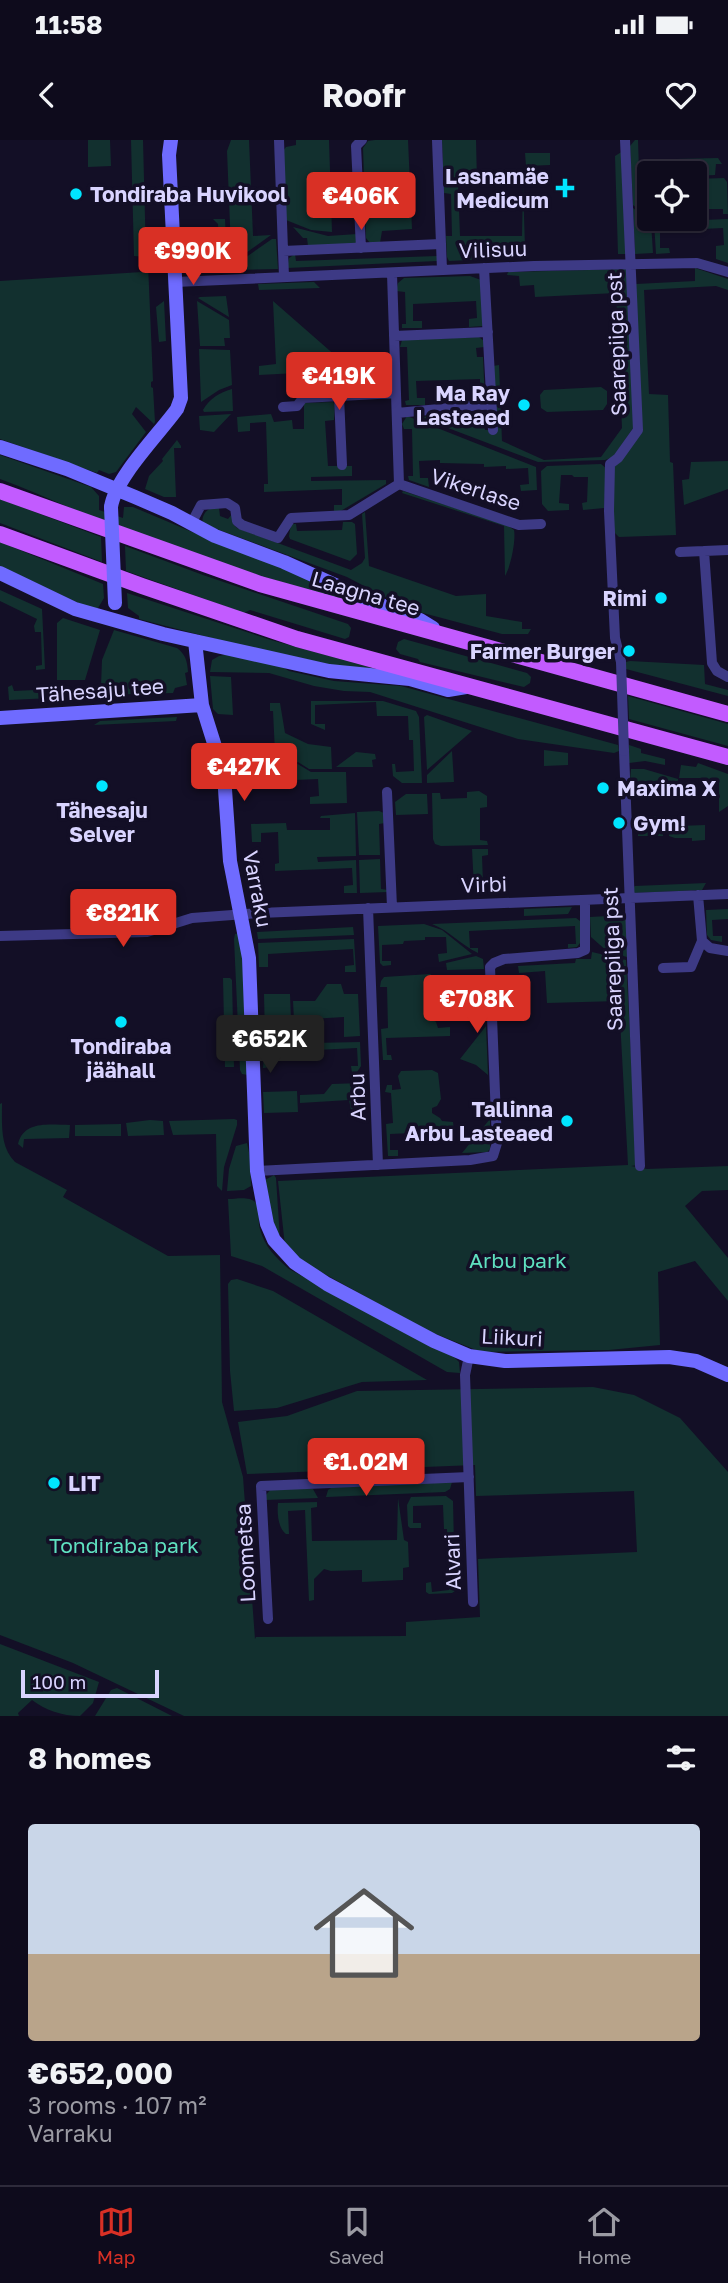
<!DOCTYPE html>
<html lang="en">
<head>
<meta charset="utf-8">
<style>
	:root { --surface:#0e0b1c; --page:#1c1929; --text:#f1f3f6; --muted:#9b9ba3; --line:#2e2b3b; --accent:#d93025 }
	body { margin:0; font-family:"Golos Text",sans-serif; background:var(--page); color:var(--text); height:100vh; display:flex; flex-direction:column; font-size:26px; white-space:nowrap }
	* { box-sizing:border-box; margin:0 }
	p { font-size:23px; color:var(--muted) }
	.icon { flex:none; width:38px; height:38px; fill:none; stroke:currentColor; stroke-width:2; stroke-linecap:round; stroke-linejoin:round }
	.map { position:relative; height:1576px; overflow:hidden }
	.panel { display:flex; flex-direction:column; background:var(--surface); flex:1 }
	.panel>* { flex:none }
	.buttons { position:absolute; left:637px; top:21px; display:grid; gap:14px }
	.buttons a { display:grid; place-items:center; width:70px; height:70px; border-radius:7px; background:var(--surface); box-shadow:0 2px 5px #0004,0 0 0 2px var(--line); font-size:35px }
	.scale { position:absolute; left:21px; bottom:18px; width:138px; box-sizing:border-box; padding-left:7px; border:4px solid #d9d4ff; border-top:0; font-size:19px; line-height:24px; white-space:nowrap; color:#d9d4ff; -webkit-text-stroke:5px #130f26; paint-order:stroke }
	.price { position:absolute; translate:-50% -60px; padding:0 16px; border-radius:7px; background:var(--accent); color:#fff; font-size:23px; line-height:46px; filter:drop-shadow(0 2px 4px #0008) }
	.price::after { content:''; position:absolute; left:50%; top:42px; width:21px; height:16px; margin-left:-10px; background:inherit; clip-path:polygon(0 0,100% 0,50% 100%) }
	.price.current { background:#222; color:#fff }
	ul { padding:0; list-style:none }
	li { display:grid; align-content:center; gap:14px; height:371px; padding:0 28px }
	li+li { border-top:2px solid var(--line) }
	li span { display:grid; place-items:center; height:217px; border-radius:7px; color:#555 }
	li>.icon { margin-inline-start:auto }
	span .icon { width:126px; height:126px; fill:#fffc; stroke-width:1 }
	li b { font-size:30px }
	h2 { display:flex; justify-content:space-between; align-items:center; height:84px; padding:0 28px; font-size:30px }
	.status { display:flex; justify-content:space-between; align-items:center; height:49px; padding:0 35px; background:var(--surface); direction:ltr }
	.status svg { height:19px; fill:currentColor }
	header { display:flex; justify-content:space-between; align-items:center; height:91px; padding:0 28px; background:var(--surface); font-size:32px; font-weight:700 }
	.tabs { display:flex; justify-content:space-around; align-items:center; height:98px; border-top:2px solid var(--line); background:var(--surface); font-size:19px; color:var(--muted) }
	.tabs a { display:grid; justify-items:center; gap:4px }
	.tabs .current { color:var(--accent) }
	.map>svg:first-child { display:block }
</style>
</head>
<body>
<div class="status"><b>11:58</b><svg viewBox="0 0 49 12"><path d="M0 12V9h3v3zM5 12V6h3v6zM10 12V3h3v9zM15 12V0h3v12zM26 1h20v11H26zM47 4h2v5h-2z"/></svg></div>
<header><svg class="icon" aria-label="back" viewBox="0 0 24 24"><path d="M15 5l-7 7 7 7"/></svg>Roofr<svg class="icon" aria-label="heart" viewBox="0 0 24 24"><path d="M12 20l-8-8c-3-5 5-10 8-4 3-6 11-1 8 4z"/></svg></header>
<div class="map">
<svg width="728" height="1576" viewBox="0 0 728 1576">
	<rect width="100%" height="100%" fill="#130f26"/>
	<path fill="#12302f" d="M88,0H110L111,26L88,27Z
		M131,0H143L146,117L134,116Z
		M231,0H249L253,96L271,95L232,123L234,110L231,109L227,11Z
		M296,0H329L332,92L311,90L286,80L283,11L286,7L296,5Z
		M375,0H408L412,89L382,91L380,103H370L366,98L363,8L368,1Z
		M442,0H476L477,42L458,44L460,96H522L523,45L525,107L528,108V117L449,121L447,117L446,96H452L451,54L444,53Z
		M635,0H638L640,62H649V78L633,65L630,6Z
		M623,11L628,114H618L615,16Z
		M525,13H550V25L526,26Z
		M718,18L722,24H716L715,35L695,36V33H674L675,19Z
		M724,38L727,42L728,74H723V69H703V77H695V39Z
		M633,68L651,82L653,113L635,114Z
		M213,79H225L227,123L215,124V114L219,109L218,84Z
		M728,79V123L716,119V106L724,105L723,88L660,91V108H669L670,113L656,114L654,82Z
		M293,87L328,96L357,94V104L308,106L307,98H303Z
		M272,99H276L278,129L232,130V127Z
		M295,114L296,121L437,116V121L287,128L289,118Z
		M142,122L148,124L153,241L151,242V247L153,248L155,282L154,284L136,267L132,274L146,292L116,332L109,334L99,330L97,333L0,299V141L142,132Z
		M695,128L728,139V150L716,146L644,150L649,254L668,255L670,322L673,323L676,395L619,397L613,391L614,327L637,297L636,144L695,141Z
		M628,129L636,284L613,317L605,320L538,322L419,277L433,276L441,283L484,281L485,290H497L493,226L499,225L502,301L544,320L601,317L622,288L616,153L535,157L534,145L520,146L519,136L507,135L508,132Z
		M470,136L481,140L483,186L469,187V179L477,178L476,161L413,164V181H422V188H402V184H406L405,152L396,151L398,143L404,138Z
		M314,142L320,148L259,150L258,144Z
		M226,156L229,177L198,158L200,157Z
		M164,161L166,201L159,202L156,167Z
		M197,161L229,180L230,198H224L225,206H200Z
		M273,161L361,238L355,249L337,248L336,231L259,235V226L276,224Z
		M479,197L484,201V207L476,208L477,217H483L485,260L472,263V256L480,255V239L416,241L417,258H425V265H406L405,261L409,260L407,207H400L402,200Z
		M199,209L230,210L232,245L219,250L201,262Z
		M601,247L607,251V264L603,270L547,272L541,268L540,255L544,250Z
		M232,249L233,271L204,272L203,270C210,258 219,253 232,249Z
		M333,262L335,265L334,280L325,281L328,326H352V336L311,337V341L386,340V344L339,372L334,371V365H342V349L264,352V344H268L266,282L250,283V291L238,292L237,277L271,274L274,282L292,280L293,289H304V263Z
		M231,274L214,292L200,290L199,276Z
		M407,276L536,327L537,350L521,351L520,345L529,344L528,328L506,329V326L484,327V324L440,323V320L419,321L420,338H428L429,347L409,340L408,336H413L412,289H404L402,284Z
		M177,300L181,306V308H174L176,357H164L145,349L149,336L163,321L162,319Z
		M0,315L91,347L99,356V370L123,378L124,367H133L197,394L276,423L370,468C279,442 188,415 100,380C66,367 34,351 0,339Z
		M728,321V349L684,365L682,340L689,339L691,322Z
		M601,324L607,329L604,368L583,370L582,363L587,362L588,337H574L572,335H561L559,363L569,364V370L548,371L542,364L541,331L547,326Z
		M403,351L507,385L514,390C516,400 511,426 505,436L504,386L402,353Z
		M0,359L101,397L102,422L0,383Z
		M211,368H219L220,376L228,379L232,374L233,384L237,388L351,430L362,423L365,418L362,374L365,372L369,426L456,456L486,454V476L522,482V489H531L528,494H502L408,469L347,437L203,384C201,377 205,371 211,368Z
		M343,382H352L355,384L357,414L350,421L290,399L289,396L291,384H296L297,391L342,390Z
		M0,402L103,444L104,458L98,468L91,469L0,426Z
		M125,406L203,435L348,484L351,488L349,497L345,499L250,470L244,473L126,431Z
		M0,450L42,469L45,529L36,530V526L42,525L41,492H35L34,486L37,479L0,461Z
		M127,453L271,500L380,530L365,532L231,503L139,479V476L128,468Z
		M63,478L100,490L85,540H57V483Z
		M114,490L177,508C186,515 187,521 188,532L185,533L187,545L175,548L173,553L98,555L93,547L101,546L102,520Z
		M404,499L527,533L531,537L530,543L524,547L420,522L418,519L400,514L396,509L398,502Z
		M235,513L281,526L289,531L334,541L401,546L618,605L619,611L614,613L518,599L370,552L344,551L314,546L269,533L210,532L212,520L219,516Z
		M630,521L704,525L705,544L728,550V556L626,529V522Z
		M210,536L231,537L233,575L218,574L213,569Z
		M12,545L14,551L78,548V552L73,557L9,560L8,547Z
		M628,556L728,584V606L629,579Z
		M311,561H383L416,571L419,577L422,643H402L393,636L392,624H395L396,632L414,631L413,600H409L408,576H377L376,562L315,565V584H325V590L311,584Z
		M270,563H280L285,593L308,604L331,607L332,629H309L298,622L296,623L311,632H346L347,663L310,664V657L319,656L318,639L272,641L271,633H276L273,571H270Z
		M427,575L472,591L427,630L424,577Z
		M177,577L176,581L94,585L100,581Z
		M629,605L641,609V613L665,619V625L645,621L629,623Z
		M544,610L568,613V625L544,626Z
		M452,611L454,642L427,643V635Z
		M356,612L375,614L376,619L372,620L373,627H336Z
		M698,623L728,634V666L719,672V643L699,638H679L681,625L696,627Z
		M631,629H644L678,639V641L632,643L630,641Z
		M479,651L487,656V667L480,668V700L487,701L488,705L441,706L435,704L433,699L432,653H440L441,659L467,658V652Z
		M406,654H427L428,674L396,675L395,662Z
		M379,671L384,673L385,683L379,684L380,715H359L357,672Z
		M355,673L356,716L317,717L318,722L356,720L357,753H344V746L353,745L352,728L275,731V724L279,723L278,692L261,693V702H252L251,684L286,683L287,690H330V678H320L321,676Z
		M638,676H659L663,683V696H638Z
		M679,676V686L705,685V700L692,701V698H675L669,696V688H677Z
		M472,709H488V715L482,716L483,743H490V748H474Z
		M380,719L381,749L388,750V752L360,753L359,720Z
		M706,743L702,750L633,753L632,748L635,746Z
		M572,767L568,774L524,776V769Z
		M728,769V779L712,780L713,796H722V802L711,800L707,795L706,770Z
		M626,775L627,817L608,812L591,797L590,777Z
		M576,778L580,781V803L577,807L568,808V804H576L575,786L469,791L470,808H478V813C461,805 450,791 432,784Z
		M424,784L442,790L472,814L439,822L438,814L447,813L446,797H425V800L404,801L403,804L382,805V821H391V825L383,826L380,823L378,786Z
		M353,787L354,795L258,799L257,792Z
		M239,793L242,811L248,935L242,934L240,930L234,799L235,794Z
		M354,799L356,832H345V826L354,825L353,809L268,814V827H259L258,803Z
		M592,812L626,820L637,1025L631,1026L647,1029L728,1026V1050L702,1051L685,1066L728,1118V1161L695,1121L658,1132L660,1205L609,1210L481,1212L426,1190L303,1122L285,1106L278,1041L628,1025L619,861L547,863L545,831L519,833L518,826L575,823L576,819H591Z
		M476,816L483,819L484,829L447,830L446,823Z
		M430,834L436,839C437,852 441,865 428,872V876L436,882L438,888L450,887V896L386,898L387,915H391L392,920H383L381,889L388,888L387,847H380L381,841L384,837Z
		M223,838H230L232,840L234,927H225Z
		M327,844H341L344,854H358L360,896L344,897V877L294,880L293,861H315Z
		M264,854H290L291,880L272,881V898L265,899Z
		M486,886L488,935L476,925L460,919Z
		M360,902L361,926L357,932L352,933L351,926H358L357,908L295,911V913L272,914V927L263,928L265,904Z
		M401,931L432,930L438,933L441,959L437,966L432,968V973L440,978L442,981L453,982L454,991L390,994V1010H398V1016H388L386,984L393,983L391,953L385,952L387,945H392V950L401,949L398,936Z
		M362,943L363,969L351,970L349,960L300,963V955L324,954L332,944Z
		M297,951L298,972L264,973L263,952Z
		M2,963C2,985 0,1007 15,1022L67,1050L63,1057L168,1116L220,1115L222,1262L243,1337L255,1499L256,1497L406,1496V1482L480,1477L478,1419L637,1412L634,1351L476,1356L475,1325L247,1334L238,1282L287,1276L357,1251L593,1247L634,1255L680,1278L728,1332V1576H184L73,1523L0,1495V964Z
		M234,979L237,980V985L224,1027L222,1051L217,1046L216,994L173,995L169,981Z
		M490,979V1009L487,1012L462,1013Z
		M150,980L163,981L164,995L128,996L126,983Z
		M121,984V996H75V985Z
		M70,985L69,998L24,999L23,1008L18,1004C24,980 50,985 70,985Z
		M247,1003L250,1017L251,1046L244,1050L227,1051L229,1029L236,1006Z
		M274,1035L276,1038L280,1099L274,1090L265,1040Z
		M228,1059C236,1059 249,1056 255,1062C262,1069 257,1080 260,1089C265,1107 275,1117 289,1129L455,1218L459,1222L460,1233L447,1232L440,1228L262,1126L231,1116Z
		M237,1139L273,1151L427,1240L362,1242L277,1268L234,1271L230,1231L228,1144L231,1140Z
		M452,1342L450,1349L445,1352L326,1357L328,1350L334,1346Z
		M271,1349H313L318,1358L265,1360V1356Z
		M446,1356L453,1361L455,1451L452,1453L429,1454L426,1452V1443L431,1442L432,1452L449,1450L447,1389H444L443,1365L413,1366V1383H421V1388H410L408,1386L407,1365L411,1357Z
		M398,1358L404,1400L408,1402L409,1427L403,1428V1440L362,1442V1430L331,1431L324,1429L314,1439V1460L309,1461L305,1370L288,1371L289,1394H286C278,1388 277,1373 278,1363L317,1362V1367L311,1368L312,1401L397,1400Z
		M0,1504L99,1542L93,1563L80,1576C62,1576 45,1570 32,1560L18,1573L19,1576H0Z
		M117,1548L172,1576H95L111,1550Z"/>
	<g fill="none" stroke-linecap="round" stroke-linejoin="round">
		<path stroke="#3d3a85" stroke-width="10" d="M279,0L284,137
			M437,0L442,130
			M361,108L356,6L362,0
			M283,111L441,104
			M484,128L493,290
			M392,134L399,344
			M175,142L534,126L697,123L728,132
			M394,196L488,192
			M339,256L342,325
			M283,267L297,266L303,258L396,253
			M397,273L492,264
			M399,344L519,385L541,384
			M191,384L201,365L227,363L235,368L237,381L242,385L278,398L291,378L349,375L399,344
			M704,411L712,523L717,531L728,537
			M680,412L728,410
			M621,522L615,498L609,371L610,324L618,318L638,290L625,0
			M624,611L640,1026
			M387,652L392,767
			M368,768L378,1025
			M0,796L147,792L192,778L260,773L728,754
			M702,801L710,808L728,811
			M663,828L691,827L702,801L698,755
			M257,1031L470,1020L493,1016L497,1003L490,827L494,823L504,819L578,813L585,810V760
			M469,1216L465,1235L473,1462
			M268,1479L261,1346L469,1337"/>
		<path stroke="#6f6bff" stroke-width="14" d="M0,307L67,329L135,357L172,373L215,396L284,422L366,459L420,480L433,488
			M111,367C115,338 159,294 177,269L181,258L169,15L171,0
			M0,433L75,469L163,494L329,531L410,539L448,550L466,547
			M195,501L202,565L224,635L230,721L249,818L257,1031L267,1084L274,1100L295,1123L327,1144L434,1201L469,1216L505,1221L669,1217L696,1221L728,1235
			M0,578L202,565"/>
		<path stroke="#c25bff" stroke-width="16" d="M0,351L260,444L728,574
			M0,394L142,446L297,499L728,617"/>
		<path stroke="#3d3a85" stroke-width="10" d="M621,522L624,611"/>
		<path stroke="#6f6bff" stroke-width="14" d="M111,367L115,463"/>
	</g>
	<g fill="#00e5ff" stroke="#130f26" stroke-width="2.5">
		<path d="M561.5 37.5h7v7h7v7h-7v7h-7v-7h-7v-7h7z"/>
		<circle cx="76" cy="54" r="7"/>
		<circle cx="524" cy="265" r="7"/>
		<circle cx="661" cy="458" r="7"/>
		<circle cx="629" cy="511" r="7"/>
		<circle cx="102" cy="646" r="7"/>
		<circle cx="603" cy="648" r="7"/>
		<circle cx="619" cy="683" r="7"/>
		<circle cx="121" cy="882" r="7"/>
		<circle cx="567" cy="981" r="7"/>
		<circle cx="54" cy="1343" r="7"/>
	</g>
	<g text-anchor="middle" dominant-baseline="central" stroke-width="7" stroke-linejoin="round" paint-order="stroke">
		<g font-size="21" font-weight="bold" fill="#d9d4ff" stroke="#130f26" text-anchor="end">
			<text x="549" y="36">Lasnamäe<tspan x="549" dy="24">Medicum</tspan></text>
			<text x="90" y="54" text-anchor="start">Tondiraba Huvikool</text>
			<text x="510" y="253">Ma Ray<tspan x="510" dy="24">Lasteaed</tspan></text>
			<text x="647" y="458">Rimi</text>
			<text x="615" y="511">Farmer Burger</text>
			<text x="617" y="648" text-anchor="start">Maxima X</text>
			<text x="102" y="670" text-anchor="middle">Tähesaju<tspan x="102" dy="24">Selver</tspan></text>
			<text x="633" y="683" text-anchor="start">Gym!</text>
			<text x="121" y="906" text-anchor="middle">Tondiraba<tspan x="121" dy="24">jäähall</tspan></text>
			<text x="553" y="969">Tallinna<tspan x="553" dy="24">Arbu Lasteaed</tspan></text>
			<text x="68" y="1343" text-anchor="start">LIT</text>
		</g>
		<g font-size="21" fill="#d9d4ff" stroke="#130f26">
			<text transform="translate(493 109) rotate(-2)">Vilisuu</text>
			<text transform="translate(616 204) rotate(-92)">Saarepiiga pst</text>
			<text transform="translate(476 349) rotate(18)">Vikerlase</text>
			<text transform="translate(366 453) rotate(16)">Laagna tee</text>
			<text transform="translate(100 550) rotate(-4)">Tähesaju tee</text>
			<text transform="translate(484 744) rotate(-2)">Virbi</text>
			<text transform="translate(258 749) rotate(79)">Varraku</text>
			<text transform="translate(612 819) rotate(-92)">Saarepiiga pst</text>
			<text transform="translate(357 957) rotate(-92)">Arbu</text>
			<text transform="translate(512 1197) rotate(3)">Liikuri</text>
			<text transform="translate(245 1413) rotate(-93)">Loometsa</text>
			<text transform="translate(452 1422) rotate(-92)">Alvari</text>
		</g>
		<g font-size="21" fill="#5fe0c0" stroke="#130f26">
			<text x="518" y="1120">Arbu park</text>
			<text x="124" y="1405">Tondiraba park</text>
		</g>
	</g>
</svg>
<div class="buttons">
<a><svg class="icon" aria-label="locate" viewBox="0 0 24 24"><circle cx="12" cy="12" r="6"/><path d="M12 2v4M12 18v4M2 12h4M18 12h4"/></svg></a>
</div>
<div class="scale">100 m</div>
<b class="price" style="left:361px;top:92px">€406K</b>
<b class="price" style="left:193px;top:147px">€990K</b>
<b class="price" style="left:339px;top:272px">€419K</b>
<b class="price" style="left:244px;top:663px">€427K</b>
<b class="price" style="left:123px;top:809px">€821K</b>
<b class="price" style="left:477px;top:895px">€708K</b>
<b class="price current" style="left:270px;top:935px">€652K</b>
<b class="price" style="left:366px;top:1358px">€1.02M</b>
</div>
<section class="panel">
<h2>8 homes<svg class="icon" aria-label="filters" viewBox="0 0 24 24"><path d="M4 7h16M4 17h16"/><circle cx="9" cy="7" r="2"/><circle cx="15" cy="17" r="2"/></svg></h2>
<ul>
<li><span style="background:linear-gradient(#c9d6e8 60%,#b9a48a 0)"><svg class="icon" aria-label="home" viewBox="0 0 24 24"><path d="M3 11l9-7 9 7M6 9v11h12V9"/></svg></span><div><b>€652,000</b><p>3 rooms · 107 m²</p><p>Varraku</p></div></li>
</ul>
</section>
<nav class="tabs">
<a class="current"><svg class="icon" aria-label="map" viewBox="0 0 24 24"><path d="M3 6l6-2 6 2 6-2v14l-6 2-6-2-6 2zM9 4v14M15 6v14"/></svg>Map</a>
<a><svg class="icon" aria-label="saved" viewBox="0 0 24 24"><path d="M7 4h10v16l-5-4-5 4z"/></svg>Saved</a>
<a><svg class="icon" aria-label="home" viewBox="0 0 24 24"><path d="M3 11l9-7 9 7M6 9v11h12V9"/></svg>Home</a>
</nav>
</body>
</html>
